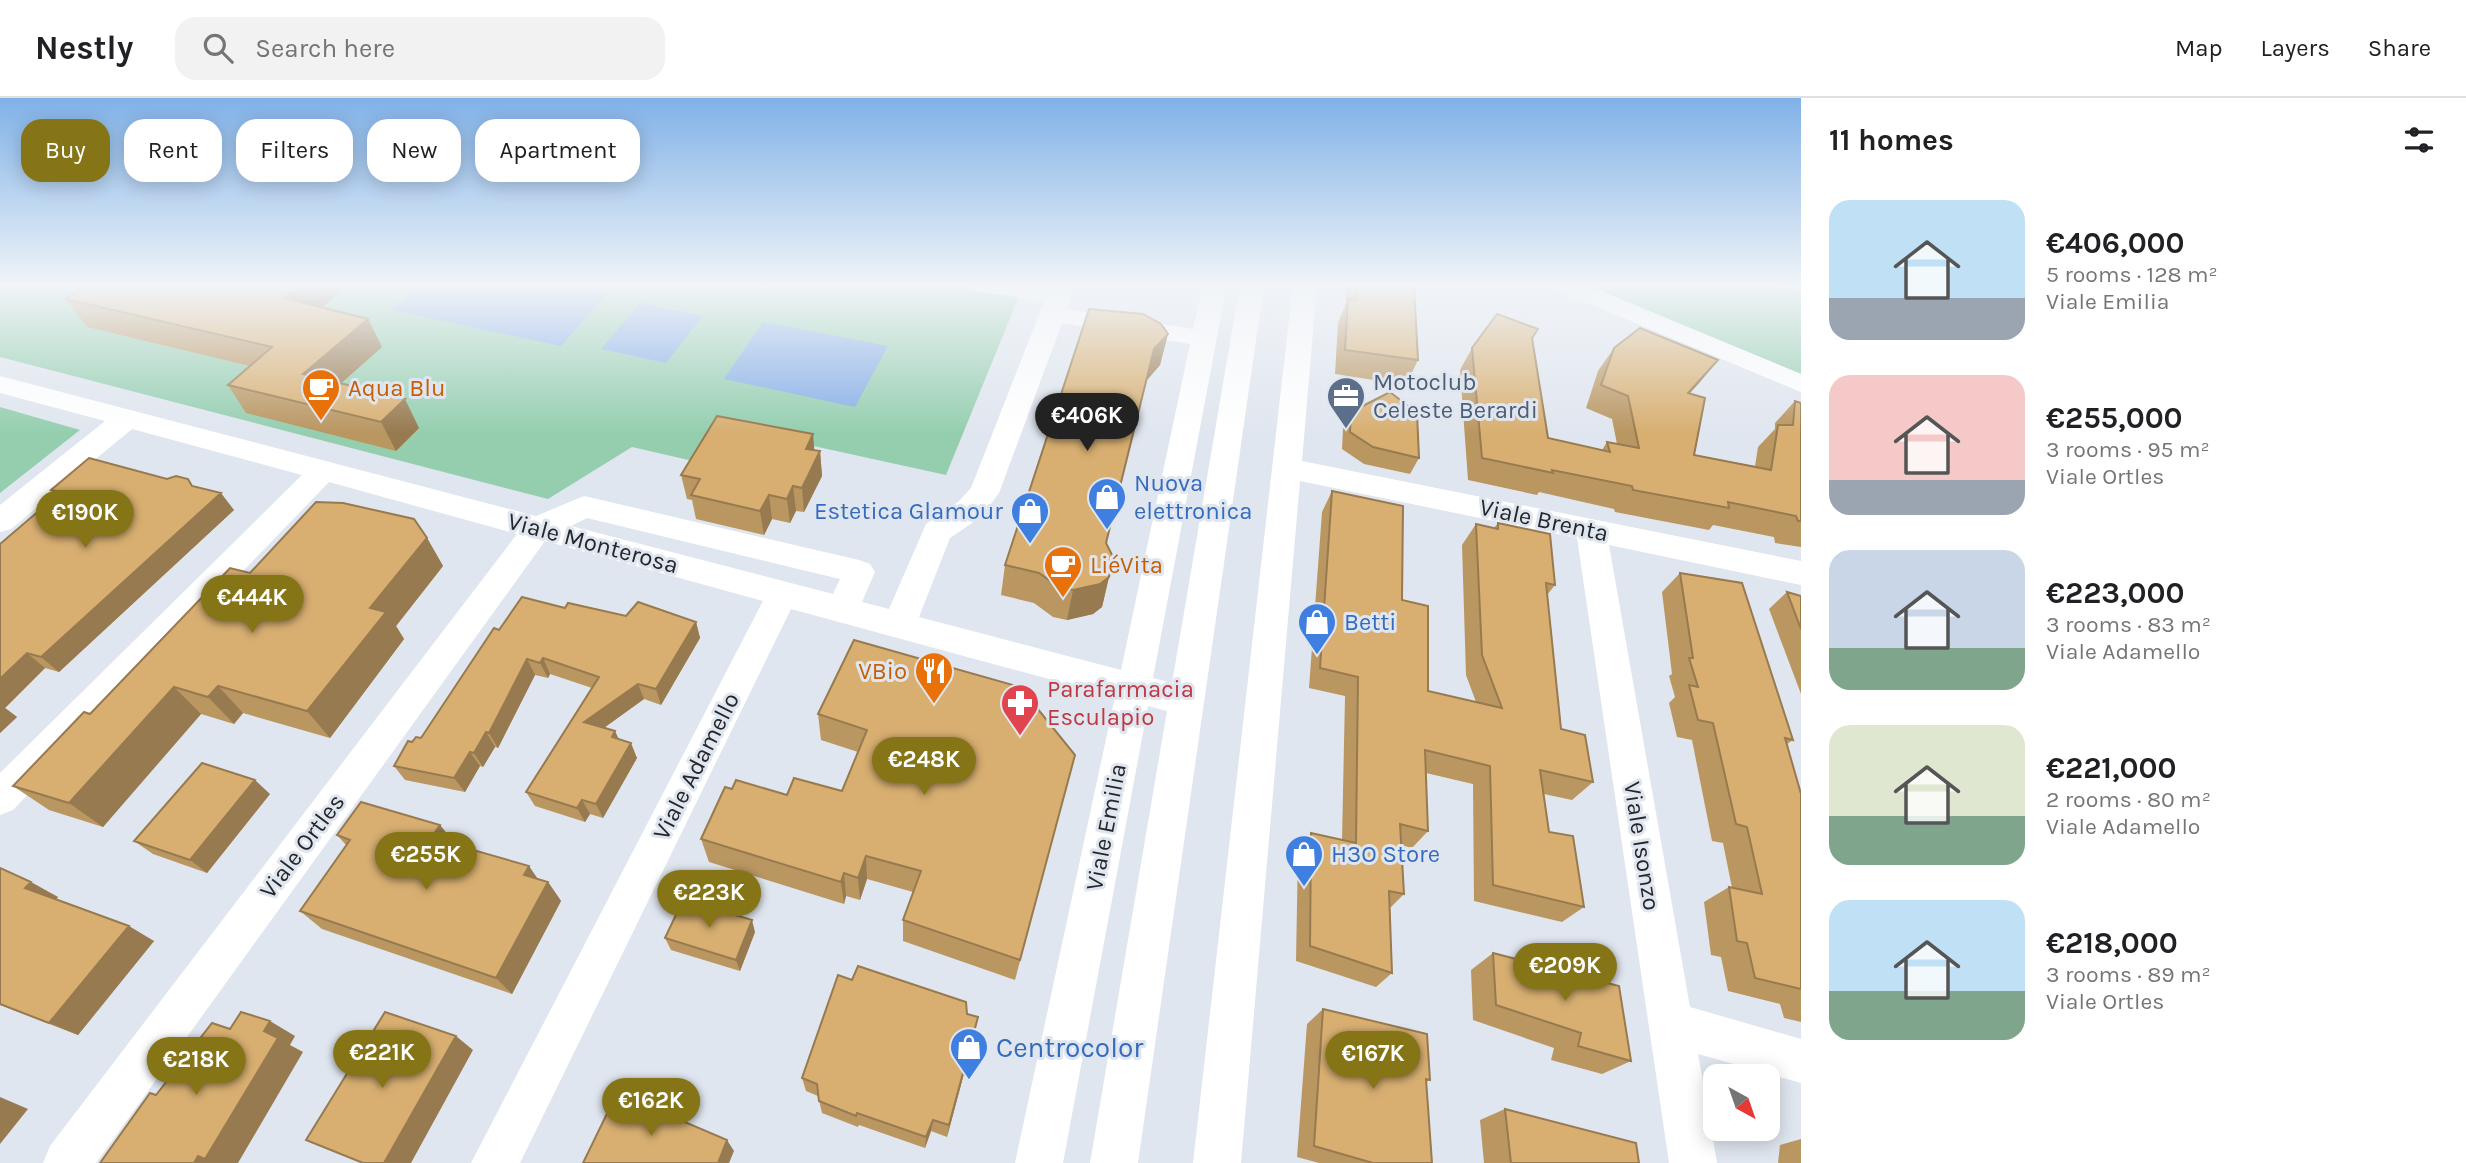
<!DOCTYPE html>
<html lang="en">
<head>
<meta charset="utf-8">
<style>
	:root { --surface:#fff; --page:#f2f2f2; --text:#202124; --muted:#757577; --line:#e0e0e0; --accent:#857517 }
	body { margin:0; font-family:Karla,sans-serif; background:var(--page); color:var(--text); height:100vh; display:flex; flex-direction:column; font-size:26px; white-space:nowrap }
	* { box-sizing:border-box; margin:0 }
	p { font-size:23px; color:var(--muted) }
	.icon { flex:none; width:38px; height:38px; fill:none; stroke:currentColor; stroke-width:2; stroke-linecap:round; stroke-linejoin:round }
	.map { position:relative; flex:1; overflow:hidden }
	.sheet { display:flex; flex-direction:column; background:var(--surface); width:665px }
	.sheet>* { flex:none }
	.hud { position:absolute; left:21px; top:21px; width:665px; height:63px; display:flex; gap:14px }
	.needle { width:46px; rotate:140deg }
	.buttons { position:absolute; left:1703px; top:966px; display:grid; gap:14px }
	.buttons a { display:grid; place-items:center; width:77px; height:77px; border-radius:14px; background:var(--surface); box-shadow:0 4px 18px #0003; font-size:35px }
	.price { position:absolute; translate:-50% -60px; padding:0 16px; border-radius:24px; background:var(--accent); color:#fff; font-size:23px; line-height:46px; filter:drop-shadow(0 2px 4px #0008) }
	.price::after { content:''; position:absolute; left:50%; top:42px; width:21px; height:16px; margin-left:-10px; background:inherit; clip-path:polygon(0 0,100% 0,50% 100%) }
	.price.active { background:#222; color:#fff }
	ul { padding:0; list-style:none }
	li { display:flex; align-items:center; gap:21px; height:175px; padding:0 28px }
	li span { display:grid; place-items:center; flex:none; width:196px; height:140px; border-radius:21px; color:#555 }
	li>.icon { margin-inline-start:auto }
	span .icon { width:84px; height:84px; fill:#fffc; stroke-width:1 }
	li b { font-size:30px }
	h2 { display:flex; justify-content:space-between; align-items:center; height:84px; padding:0 28px; font-size:30px }
	.chip { padding:0 24px; border-radius:21px; background:var(--surface); box-shadow:0 4px 18px #0003; font-size:24px; line-height:63px }
	.chip.active { background:var(--accent); color:#fff }
	header { display:flex; align-items:center; gap:42px; box-sizing:border-box; height:98px; padding:0 35px; background:var(--surface); border-bottom:2px solid var(--line) }
	header strong { font-size:33px }
	nav { display:flex; gap:38px; margin-inline-start:auto; font-size:24px }
	.search { width:490px; height:63px; background:var(--page); display:flex; align-items:center; gap:18px; box-sizing:border-box; padding:0 24px; border-radius:21px; color:var(--muted); font-size:26px }
	main { display:flex; flex:1; min-height:0 }
	.map>svg:first-child { display:block }
</style>
</head>
<body>
<header>
<strong>Nestly</strong>
<div class="search"><svg class="icon" aria-label="search" viewBox="0 0 24 24"><circle cx="10" cy="10" r="6"/><path d="M15 15l6 6"/></svg>Search here</div>
<nav><a>Map</a><a>Layers</a><a>Share</a></nav>
</header>
<main>
<div class="map">
<svg width="1801" height="1065" viewBox="0 0 1801 1065">
	<rect width="100%" height="100%" fill="#e0e6ef"/>
	<path fill="#95ceaf" d="M0,186H1024L946,377L717,327L693,363L632,349L548,401L0,259Z
		M1584,186H1781L1801,194V276Z
		M0,309L80,332L0,395Z"/>
	<path fill="#85ade6" d="M420,186H568L608,194L561,248L392,212Z
		M640,205L703,218L666,265L601,251Z
		M763,224L888,248L855,309L724,281Z"/>
	<g fill="none" stroke-linecap="round" stroke-linejoin="round">
		<path fill="#fff" fill-rule="evenodd" d="M967,186C1001,186 1034,186 1067,194L1070,199L1067,211L1193,231L1203,186H1227L1153,580L1172,585L1240,186H1264L1138,1065H1090L1167,613L1148,608L1063,1065H1015L1115,599L791,511L520,1065H471L763,503L545,443L96,1065H43L50,1048L517,436L329,384L13,712L0,717V675L302,377L132,331L11,431L0,434V407L105,323L0,295V278L536,418L584,398L859,462L870,466L875,474L862,504L889,511L926,426L959,403L971,390L1044,204L979,193ZM1062,225L1190,246L1121,572L919,519L950,440L981,419L999,395ZM587,420L840,481L833,496L571,428Z
			M1293,186H1317L1302,363L1801,463V487L1609,447L1690,909L1801,941V985L1698,956L1717,1065H1669L1577,440L1300,383L1241,1065H1193Z
			M1550,186H1584L1801,276V294L1554,191Z"/>
	</g>
	<path fill="#ba9661" d="M87,186H350L322,209L368,221L382,249L341,285L419,330L396,353L246,315L228,287L250,268L87,229L66,201Z
		M1345,186H1418V189L1414,197L1418,262L1406,287L1335,276L1338,225L1346,205Z
		M1168,236L1160,267L1147,282L1106,445L1109,479L1102,509L1093,516L1067,522L1053,519L1034,505L1001,497L1005,467Z
		M1532,242L1548,340L1602,352L1607,344L1617,346L1612,321L1586,310L1598,273L1614,250L1718,262L1690,295L1694,357L1755,368L1758,349L1775,331V325L1795,303L1801,305V449L1775,445L1774,439L1713,427L1709,432L1615,414L1614,411L1539,394L1537,397L1468,382L1460,272L1472,250Z
		M1351,314L1419,360L1410,376L1364,366L1342,351L1343,331Z
		M815,352L820,353L822,378L804,414L796,413L790,425L772,421L764,437L696,421L692,402L687,401L681,377Z
		M194,388L234,412L59,574L45,570L5,610L17,619L0,635V446L57,398L51,392Z
		M1332,393L1402,502L1428,593L1476,604L1466,577L1462,447L1476,426L1494,430L1498,425L1555,487L1547,497L1561,631L1593,684L1572,702L1544,696L1549,734L1584,809L1562,824L1474,803L1473,686L1426,675L1428,733L1412,750L1401,747L1404,796L1390,810L1392,875L1376,889L1296,863L1298,752L1311,735L1342,742L1345,598L1309,590L1322,414Z
		M427,440L443,468L396,528L404,541L330,640L243,615L234,626L201,616L103,729L49,712L13,688L90,616L250,475Z
		M1680,475L1793,642L1787,646L1801,696V924L1784,920L1780,906L1728,893L1721,859L1711,857L1704,804L1729,789L1732,790L1723,745L1712,743L1692,642L1677,639L1669,605L1675,599L1669,578L1672,576L1662,494Z
		M1787,494L1801,498V596L1769,511Z
		M565,510L626,518L696,524L700,540L661,607L644,601L604,630L619,641L637,660L603,720L590,716L585,724L535,708L526,694L592,590L550,576L548,580L535,577L498,650L495,649L483,669L480,668L465,694L405,682L394,668L412,644L421,640L499,532Z
		M818,616L1075,657L1015,882L903,843V822L913,794L867,781L860,802L846,798L844,806L709,764L701,741L732,691L787,697L842,693L858,654L821,642Z
		M270,696L207,775L153,756L134,743Z
		M440,727L456,747L538,781L548,784L561,803L512,896L322,831L300,813L346,747L337,737Z
		M0,770L58,799L56,801L154,843L78,937L0,907Z
		M755,834L740,873L671,852L665,840Z
		M1493,855L1631,963L1602,976L1551,962L1554,950L1473,922L1471,872Z
		M852,882L967,916L975,934L947,1039L931,1033L925,1050L859,1027L858,1029L822,1015L818,998L806,993L802,980Z
		M1323,911L1430,982L1426,984L1432,1065H1319L1297,1059L1307,926Z
		M1505,1011L1639,1065H1484L1480,1022Z
		M1801,1041V1065H1778L1780,1047Z"/>
	<path fill="#977a4f" d="M301,186H350L300,228L284,200Z
		M368,221L382,249L320,304L303,276Z
		M1168,236L1160,267L1147,282L1154,251Z
		M1718,262L1700,284L1670,317L1688,295Z
		M405,301L419,330L396,353L381,324Z
		M813,336L815,360L806,351Z
		M820,353L822,378L804,414L802,390Z
		M793,388L796,413L790,425L787,401Z
		M221,395L234,412L59,574L41,559Z
		M769,397L772,421L764,437L760,413Z
		M427,440L443,468L396,528L404,541L330,640L307,613L370,510Z
		M1109,479L1102,509L1093,516L1067,522L1073,492Z
		M696,524L700,540L661,607L656,591Z
		M27,555L45,570L5,610L17,619L0,635V581Z
		M543,560L550,576L548,580L540,565Z
		M527,561L535,577L498,650L489,635Z
		M638,586L644,601L591,639L584,624Z
		M218,588L243,615L234,626L208,599Z
		M174,589L201,616L103,729L69,705Z
		M615,633L622,648L612,639Z
		M486,634L495,649L483,669L474,655Z
		M631,645L637,660L603,720L596,706Z
		M470,654L480,668L465,694L454,680Z
		M255,682L270,696L207,775L190,762Z
		M582,702L590,716L585,724L577,710Z
		M440,727L456,747L431,740Z
		M866,758L867,781L860,802L858,780Z
		M529,768L542,787L524,777Z
		M844,775L846,798L844,806L841,784Z
		M31,784L58,799L52,806L25,790Z
		M548,784L561,803L512,896L496,880Z
		M752,822L755,834L740,873L736,862Z
		M129,828L154,843L78,937L49,925Z
		M978,919L975,934L947,1039L949,1027Z
		M270,923L295,938L290,947L303,954L238,1065H194Z
		M456,938L473,952L411,1065H384Z
		M0,999L28,1011L0,1046Z
		M933,1022L931,1033L925,1050L926,1039Z
		M727,1042L734,1053L729,1065H718Z"/>
	<path fill="#d8af71" stroke="#977a4f" stroke-width="2" d="M87,186H301L284,200L368,221L303,276L405,301L381,324L228,287L272,249L66,201Z
		M1356,186H1418V189L1414,188L1418,262L1345,252L1348,201L1357,202Z
		M1089,211L1143,216L1161,226L1168,236L1154,251L1106,445L1113,459L1109,479L1100,486L1073,492L1059,489L1039,475L1005,467Z
		M1497,216L1538,231L1532,240L1548,340L1610,354L1607,344L1639,350L1628,298L1601,287L1614,250L1640,230L1718,262L1688,295L1705,300L1694,357L1771,372L1778,327H1793L1795,303L1801,305V423H1798L1796,418L1728,404L1729,410L1633,392L1632,388L1552,372L1553,375L1482,360L1472,250Z
		M1390,294L1417,315L1419,360L1373,349L1350,334L1351,314Z
		M717,318L813,336L806,351L820,353L802,390L793,388L787,401L769,397L760,413L691,397L700,381L681,377Z
		M89,360L167,381L176,378L188,381L192,388L221,395L41,559L27,555L0,581V446L61,394L51,392Z
		M1332,393L1403,408L1402,502L1428,508V593L1502,610L1482,557L1476,426L1498,431V425L1550,436L1555,487L1546,485L1561,631L1585,637L1593,684L1540,672L1549,734L1573,738L1584,809L1493,787L1490,668L1425,652L1428,733L1400,726L1404,796L1389,793L1392,875L1310,848L1311,735L1356,745L1358,579L1320,570Z
		M316,404L343,405L414,421L427,440L370,510L386,514L307,613L218,588L208,599L174,589L69,705L13,688L84,614L90,616L230,470L250,475Z
		M1680,475L1742,485L1793,642L1785,640L1801,696V891L1755,880L1747,845L1737,843L1729,789L1762,796L1747,729L1736,726L1713,625L1698,622L1689,587L1698,589L1689,560H1693Z
		M1787,494L1801,498V531Z
		M522,499L565,510L568,505L626,518L638,504L696,524L656,591L638,586L584,624L615,633L612,639L631,645L596,706L582,702L577,710L526,694L599,579L543,560L540,565L527,561L489,635L486,634L474,655L470,654L454,680L394,668L408,643L412,644L416,639L421,640L494,530L499,532Z
		M854,542L1020,589L1075,657L1020,862L903,822L921,773L866,758L858,780L844,775L841,784L701,741L725,689L732,691L736,682L787,697L794,680L842,693L867,632L818,616Z
		M202,665L255,682L190,762L134,743Z
		M361,704L440,727L431,740L529,768L524,777L548,784L496,880L300,813L350,742L337,737Z
		M0,770L31,784L25,790L129,828L49,925L0,906Z
		M683,802L752,822L736,862L665,840Z
		M1493,855L1619,888L1631,963L1578,948L1581,935L1496,907Z
		M858,868L966,904L967,916L978,919L949,1027L933,1022L926,1039L857,1015L856,1018L819,1003L817,986L802,980L838,877L852,882Z
		M1323,911L1427,936L1430,982L1426,981L1432,1065H1373L1314,1048Z
		M241,914L270,923L264,933L278,940L205,1061L198,1058L194,1065H100L150,995L156,997L212,925L230,931Z
		M385,914L456,938L384,1065H363L306,1042Z
		M617,995L727,1042L718,1065H583Z
		M1505,1011L1636,1045L1639,1065H1511Z"/>
	<linearGradient id="sky" x2="0" y2="1"><stop stop-color="#80b1e7"/><stop offset="0.56" stop-color="#f1f4f8"/><stop offset="1" stop-color="#f1f4f8" stop-opacity="0"/></linearGradient>
	<rect width="1801" height="335" fill="url(#sky)"/>
	<defs>
		<symbol id="cafe-pin" viewBox="-11 -11 22 30"><path d="M0 17L-7.5 6A9.5 9.5 0 1 1 7.5 6Z" fill="#e8710a" stroke="#e0e6ef"/><path d="M-5.5-4.5H6V0H3Q3 3.5 0 3.5H-2.5Q-5.5 3.5-5.5 0ZM3-3.2v2h1.7v-2ZM-6 4.5H4V6H-6Z" fill="#fff"/></symbol>
		<symbol id="office-pin" viewBox="-11 -11 22 30"><path d="M0 17L-7.5 6A9.5 9.5 0 1 1 7.5 6Z" fill="#5c6f8a" stroke="#e0e6ef"/><path d="M-6-3h4V-5.5h4V-3h4V5H-6ZM-1-4.5V-3h2v-1.5ZM-6 0V1H6V0Z" fill="#fff"/></symbol>
		<symbol id="shop-pin" viewBox="-11 -11 22 30"><path d="M0 17L-7.5 6A9.5 9.5 0 1 1 7.5 6Z" fill="#3f7fe0" stroke="#e0e6ef"/><path d="M-5-2.5h2.3a2.7 3.5 0 0 1 5.4 0H5L5.5 6h-11ZM-1.5-2.5h3a1.5 2.3 0 0 0-3 0Z" fill="#fff"/></symbol>
		<symbol id="restaurant-pin" viewBox="-11 -11 22 30"><path d="M0 17L-7.5 6A9.5 9.5 0 1 1 7.5 6Z" fill="#e8710a" stroke="#e0e6ef"/><path d="M-5-6h1v4h1v-4h1v4h1v-4h1v5L-1.5 .5V6h-2V.5L-5-1ZM5-6V6H3V1.5H1.5Q1.5-4 5-6Z" fill="#fff"/></symbol>
		<symbol id="pharmacy-pin" viewBox="-11 -11 22 30"><path d="M0 17L-7.5 6A9.5 9.5 0 1 1 7.5 6Z" fill="#e0444e" stroke="#e0e6ef"/><path d="M-2-6h4v4h4v4h-4v4h-4v-4h-4v-4h4Z" fill="#fff"/></symbol>
	</defs>
	<g fill-rule="evenodd">
		<use href="#cafe-pin" x="299" y="268" width="44" height="60"/>
		<use href="#office-pin" x="1324" y="276" width="44" height="60"/>
		<use href="#shop-pin" x="1085" y="377" width="44" height="60"/>
		<use href="#shop-pin" x="1008" y="391" width="44" height="60"/>
		<use href="#cafe-pin" x="1041" y="445" width="44" height="60"/>
		<use href="#shop-pin" x="1295" y="502" width="44" height="60"/>
		<use href="#restaurant-pin" x="912" y="551" width="44" height="60"/>
		<use href="#pharmacy-pin" x="998" y="583" width="44" height="60"/>
		<use href="#shop-pin" x="1282" y="734" width="44" height="60"/>
		<use href="#shop-pin" x="947" y="927" width="44" height="60"/>
	</g>
	<g text-anchor="middle" dominant-baseline="central" stroke-width="6" stroke-linejoin="round" paint-order="stroke">
		<g font-size="24" fill="#4e5e75" stroke="#e0e6ef" text-anchor="start">
			<text x="1373" y="284">Motoclub<tspan x="1373" dy="28">Celeste Berardi</tspan></text>
		</g>
		<g font-size="24" fill="#c56008" stroke="#e0e6ef" text-anchor="start">
			<text x="348" y="290">Aqua Blu</text>
			<text x="1090" y="467">LiéVita</text>
			<text x="907" y="573" text-anchor="end">VBio</text>
		</g>
		<g font-size="24" fill="#366cbe" stroke="#e0e6ef" text-anchor="start">
			<text x="1134" y="385">Nuova<tspan x="1134" dy="28">elettronica</tspan></text>
			<text x="1003" y="413" text-anchor="end">Estetica Glamour</text>
			<text x="1344" y="524">Betti</text>
			<text x="1331" y="756">H3O Store</text>
		</g>
		<g font-size="24" fill="#24272a" stroke="#e0e6ef">
			<text transform="translate(1544 422) rotate(12)">Viale Brenta</text>
			<text transform="translate(593 445) rotate(15)">Viale Monterosa</text>
			<text transform="translate(696 668) rotate(-63)">Viale Adamello</text>
			<text transform="translate(1106 729) rotate(-79)">Viale Emilia</text>
			<text transform="translate(302 748) rotate(-53)">Viale Ortles</text>
			<text transform="translate(1642 748) rotate(81)">Viale Isonzo</text>
		</g>
		<g font-size="24" fill="#be3a42" stroke="#e0e6ef" text-anchor="start">
			<text x="1047" y="591">Parafarmacia<tspan x="1047" dy="28">Esculapio</tspan></text>
		</g>
		<g font-size="28" fill="#366cbe" stroke="#e0e6ef" text-anchor="start">
			<text x="996" y="949">Centrocolor</text>
		</g>
	</g>
</svg>
<div class="buttons">
<a><svg class="needle" viewBox="-14 -14 28 28"><path d="M0-13l5 13h-10z" fill="#e53935"/><path d="M0 13l5-13h-10z" fill="#757577"/></svg></a>
</div>
<b class="price active" style="left:1087px;top:355px">€406K</b>
<b class="price" style="left:85px;top:452px">€190K</b>
<b class="price" style="left:252px;top:537px">€444K</b>
<b class="price" style="left:924px;top:699px">€248K</b>
<b class="price" style="left:426px;top:794px">€255K</b>
<b class="price" style="left:709px;top:832px">€223K</b>
<b class="price" style="left:1565px;top:905px">€209K</b>
<b class="price" style="left:382px;top:992px">€221K</b>
<b class="price" style="left:1373px;top:993px">€167K</b>
<b class="price" style="left:196px;top:999px">€218K</b>
<b class="price" style="left:651px;top:1040px">€162K</b>
<div class="hud">
<a class="chip active">Buy</a>
<a class="chip">Rent</a>
<a class="chip">Filters</a>
<a class="chip">New</a>
<a class="chip">Apartment</a>
</div>
</div>
<section class="sheet">
<h2>11 homes<svg class="icon" aria-label="filters" viewBox="0 0 24 24"><path d="M4 7h16M4 17h16"/><circle cx="9" cy="7" r="2"/><circle cx="15" cy="17" r="2"/></svg></h2>
<ul>
<li><span style="background:linear-gradient(#bfe0f5 70%,#9aa5b1 0)"><svg class="icon" aria-label="home" viewBox="0 0 24 24"><path d="M3 11l9-7 9 7M6 9v11h12V9"/></svg></span><div><b>€406,000</b><p>5 rooms · 128 m²</p><p>Viale Emilia</p></div></li>
<li><span style="background:linear-gradient(#f6c9c9 75%,#9aa5b1 0)"><svg class="icon" aria-label="home" viewBox="0 0 24 24"><path d="M3 11l9-7 9 7M6 9v11h12V9"/></svg></span><div><b>€255,000</b><p>3 rooms · 95 m²</p><p>Viale Ortles</p></div></li>
<li><span style="background:linear-gradient(#c9d6e8 70%,#7fa58c 0)"><svg class="icon" aria-label="home" viewBox="0 0 24 24"><path d="M3 11l9-7 9 7M6 9v11h12V9"/></svg></span><div><b>€223,000</b><p>3 rooms · 83 m²</p><p>Viale Adamello</p></div></li>
<li><span style="background:linear-gradient(#dfe7d0 65%,#7fa58c 0)"><svg class="icon" aria-label="home" viewBox="0 0 24 24"><path d="M3 11l9-7 9 7M6 9v11h12V9"/></svg></span><div><b>€221,000</b><p>2 rooms · 80 m²</p><p>Viale Adamello</p></div></li>
<li><span style="background:linear-gradient(#bfe0f5 65%,#7fa58c 0)"><svg class="icon" aria-label="home" viewBox="0 0 24 24"><path d="M3 11l9-7 9 7M6 9v11h12V9"/></svg></span><div><b>€218,000</b><p>3 rooms · 89 m²</p><p>Viale Ortles</p></div></li>
</ul>
</section>
</main>
</body>
</html>
